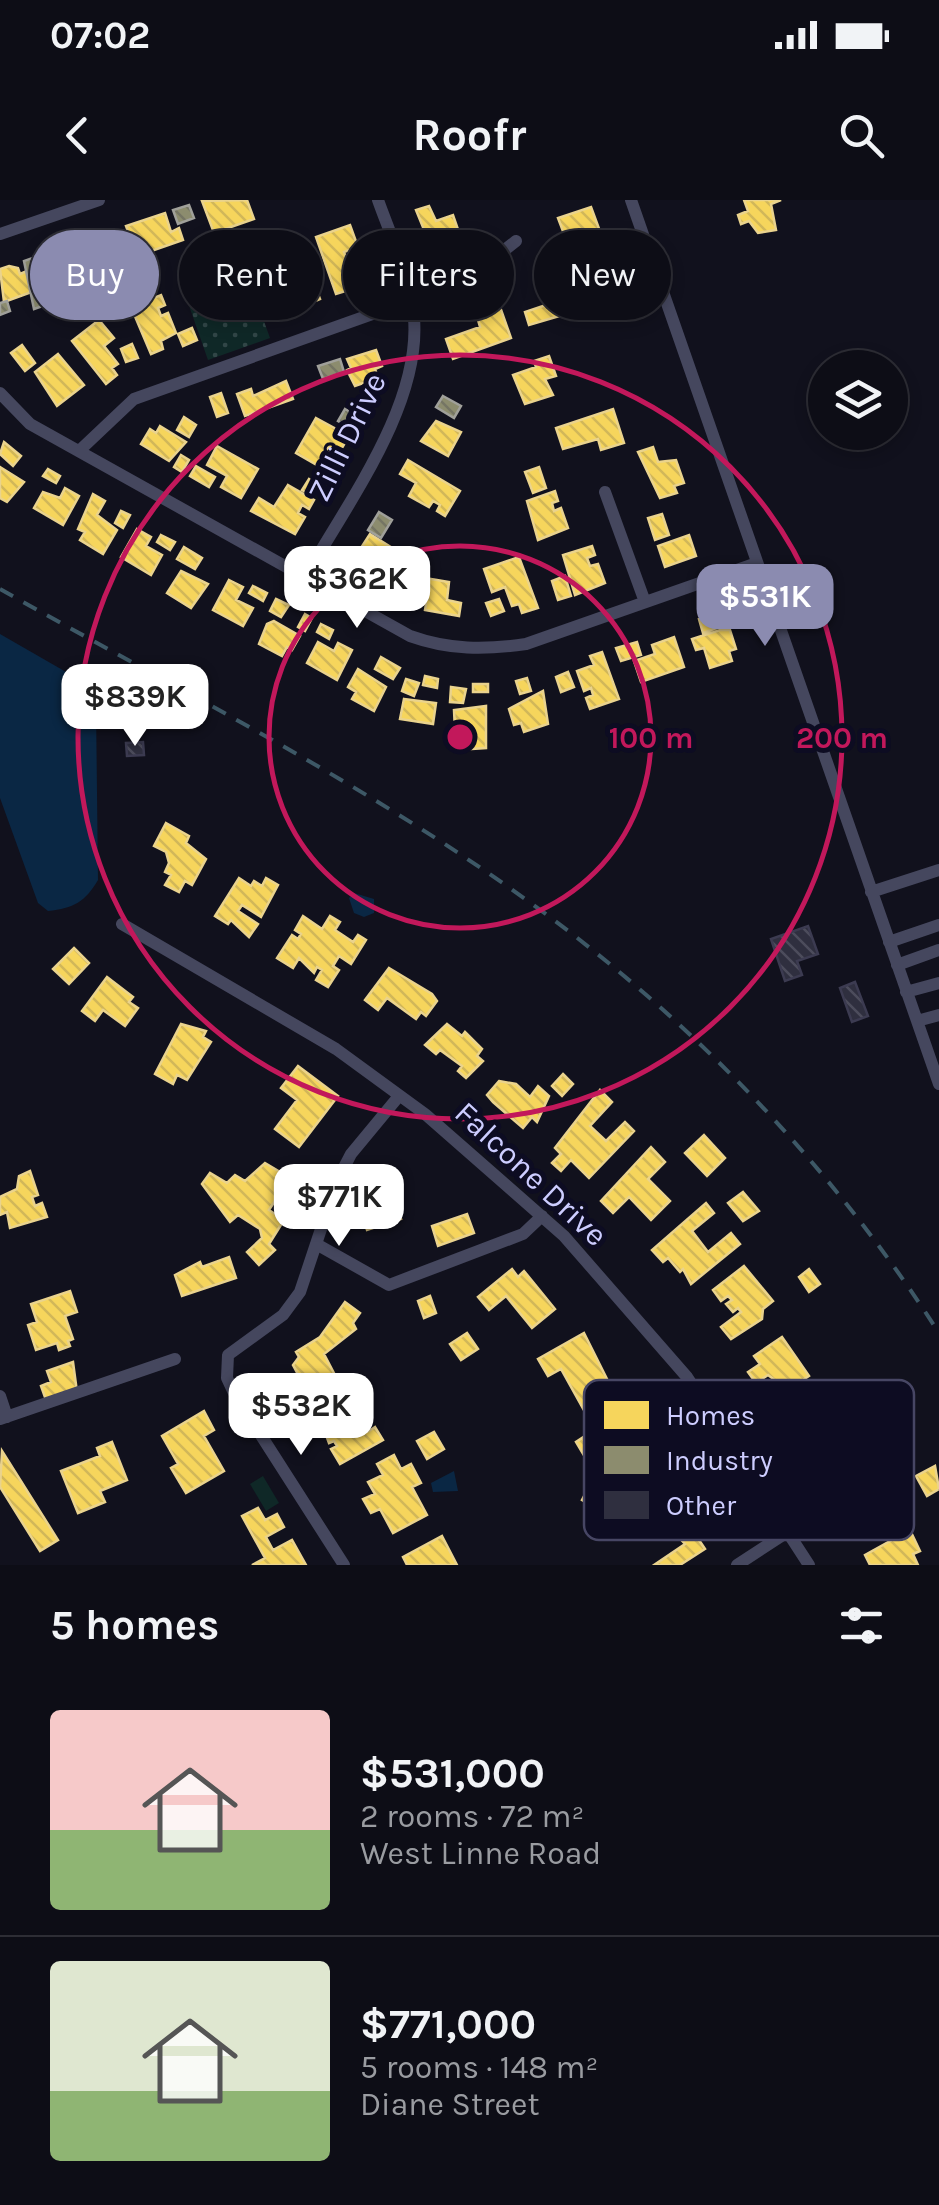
<!DOCTYPE html>
<html lang="en">
<head>
<meta charset="utf-8">
<style>
	:root { --surface:#0d0d16; --page:#16161f; --text:#f1f3f6; --muted:#9a9ca1; --line:#2d2d35; --accent:#8b8bb0 }
	body { margin:0; font-family:Karla,sans-serif; background:var(--page); color:var(--text); height:100vh; display:flex; flex-direction:column; font-size:38px; white-space:nowrap }
	* { box-sizing:border-box; margin:0 }
	p { font-size:32px; color:var(--muted) }
	.icon { flex:none; width:55px; height:55px; fill:none; stroke:currentColor; stroke-width:2; stroke-linecap:round; stroke-linejoin:round }
	.map { position:relative; height:1365px; overflow:hidden }
	.side { display:flex; flex-direction:column; background:var(--surface); flex:1 }
	.side>* { flex:none }
	.top-card { position:absolute; left:30px; top:30px; width:880px; height:90px; display:flex; gap:20px }
	.fabs { position:absolute; left:808px; top:150px; display:grid; gap:20px }
	.fabs a { display:grid; place-items:center; width:100px; height:100px; border-radius:50%; background:var(--surface); box-shadow:0 5px 15px #0003,0 0 0 2px var(--line); font-size:50px }
	.price { position:absolute; translate:-50% -85px; padding:0 22px; border-radius:20px; background:#fff; color:#222; font-size:32px; line-height:65px; filter:drop-shadow(0 2px 5px #0008) }
	.price::after { content:''; position:absolute; left:50%; top:60px; width:30px; height:22px; margin-left:-15px; background:inherit; clip-path:polygon(0 0,100% 0,50% 100%) }
	.price.active { background:var(--accent); color:#fff }
	ul { padding:0; list-style:none }
	li { display:flex; align-items:center; gap:30px; height:250px; padding:0 50px }
	li+li { border-top:2px solid var(--line) }
	li span { display:grid; place-items:center; flex:none; width:280px; height:200px; border-radius:10px; color:#555 }
	li>.icon { margin-inline-start:auto }
	span .icon { width:120px; height:120px; fill:#fffc; stroke-width:1 }
	li b { font-size:42px }
	h2 { display:flex; justify-content:space-between; align-items:center; height:120px; padding:0 50px; font-size:42px }
	.tag { padding:0 35px; border-radius:45px; background:var(--surface); box-shadow:0 5px 15px #0003,0 0 0 2px var(--line); font-size:35px; line-height:90px }
	.tag.active { background:var(--accent); color:#fff }
	.status { display:flex; justify-content:space-between; align-items:center; height:70px; padding:0 50px; background:var(--surface); direction:ltr }
	.status svg { height:28px; fill:currentColor }
	header { display:flex; justify-content:space-between; align-items:center; height:130px; padding:0 50px; background:var(--surface); font-size:45px; font-weight:700 }
	.map>svg:first-child { display:block }
</style>
</head>
<body>
<div class="status"><b>07:02</b><svg viewBox="0 0 49 12"><path d="M0 12V9h3v3zM5 12V6h3v6zM10 12V3h3v9zM15 12V0h3v12zM26 1h20v11H26zM47 4h2v5h-2z"/></svg></div>
<header><svg class="icon" aria-label="back" viewBox="0 0 24 24"><path d="M15 5l-7 7 7 7"/></svg>Roofr<svg class="icon" aria-label="search" viewBox="0 0 24 24"><circle cx="10" cy="10" r="6"/><path d="M15 15l6 6"/></svg></header>
<div class="map">
<svg width="939" height="1365" viewBox="0 0 939 1365">
	<defs>
		<pattern id="grass-dots" width="8" height="8" patternUnits="userSpaceOnUse" patternTransform="scale(2.5)"><rect width="8" height="8" fill="#0f2827"/><path d="M2 2h.1M6 6h.1" fill="none" stroke="#314647" stroke-width="1.8" stroke-linecap="round"/></pattern>
		<pattern id="homes-back-hatch" width="6" height="6" patternUnits="userSpaceOnUse" patternTransform="scale(2.5)"><rect width="6" height="6" fill="#f6d55c"/><path d="M-1 5l2 2M0 0l6 6M5-1l2 2" fill="none" stroke="#d1b759"/></pattern>
		<pattern id="industry-back-hatch" width="6" height="6" patternUnits="userSpaceOnUse" patternTransform="scale(2.5)"><rect width="6" height="6" fill="#8c8c6e"/><path d="M-1 5l2 2M0 0l6 6M5-1l2 2" fill="none" stroke="#757564"/></pattern>
		<pattern id="building-back-hatch" width="6" height="6" patternUnits="userSpaceOnUse" patternTransform="scale(2.5)"><rect width="6" height="6" fill="#2f2f3f"/><path d="M-1 5l2 2M0 0l6 6M5-1l2 2" fill="none" stroke="#4c4c5c"/></pattern>
	</defs>
	<rect width="100%" height="100%" fill="#11111d"/>
	<path fill="url(#grass-dots)" d="M238,49L270,138L208,160L177,71Z"/>
	<path fill="#0f2827" d="M263,1276L279,1303L266,1311L250,1284Z"/>
	<path fill="#0a2744" d="M0,434L80,480L96,504L98,680C85,702 74,708 48,711L38,703L0,598Z
		M354,693L374,699V713L364,717L354,713L349,698Z
		M454,1271L458,1291L433,1292L431,1283Z"/>
	<path fill="url(#homes-back-hatch)" stroke="#ead38d" stroke-width="2.5" d="M247,0L254,19L214,33L202,1Z
		M744,0H781L771,4L776,30L758,33L749,21L741,24L738,15L748,11Z
		M429,6L436,21L453,15L462,41L454,44L456,50L437,57L431,47L416,10Z
		M591,7L608,53L587,60L580,38L567,42L558,18Z
		M165,13L171,32L179,28L183,40L137,56L126,26Z
		M350,25L358,47L344,52L354,80L346,83L349,90L336,94L316,37Z
		M73,44L78,59L111,47L118,68L62,87L50,52Z
		M303,53L320,99L308,104L305,97L287,101L280,82L287,80L284,71L277,74L274,63Z
		M9,66L18,68L20,74L27,71L33,87L29,93L4,102L0,69Z
		M569,81L580,90L583,109L529,125L525,112L549,104L545,93Z
		M161,95L165,105L158,108L161,116L168,113L176,133L161,141L163,149L151,154L131,107Z
		M499,104L511,138L453,159L446,139L480,127L476,113Z
		M99,120L114,138L104,146L118,164L112,168L117,175L106,184L72,141Z
		M192,128L197,140L183,146L178,134Z
		M132,144L138,158L126,162L121,149Z
		M22,145L35,163L25,171L11,153Z
		M376,150L382,166L375,169L378,178L355,186L347,170L351,168L347,159Z
		M58,154L84,185L57,206L35,172Z
		M549,156L556,176L545,179L553,195L525,204L513,175L536,167L534,161Z
		M286,181L293,199L245,216L237,194L251,189L253,196Z
		M221,193L228,213L217,217L210,197Z
		M613,209L624,243L601,250L598,239L563,249L556,228Z
		M184,217L196,225L189,237L177,230Z
		M316,218L349,236L339,253L328,247L326,251L337,257L329,272L296,253Z
		M436,221L461,232L448,256L421,241Z
		M160,226L186,242L169,261L141,244L150,229L156,233Z
		M4,242L21,256L13,266L0,254Z
		M217,246L258,269L241,298L221,287L227,276L207,265Z
		M653,247L658,262L676,260L684,283L674,286L677,293L660,298L638,252Z
		M181,255L189,260L182,272L174,267Z
		M408,260L460,291L445,316L437,311L440,305L433,301L429,307L409,296L416,283L400,274Z
		M196,266L215,277L209,287L190,276Z
		M0,267L24,282L7,302L0,298Z
		M539,267L546,288L533,293L525,272Z
		M48,269L60,276L56,283L43,276Z
		M309,279L321,287L313,296L302,290Z
		M288,285L314,300L309,309L302,305L298,313L305,317L295,334L251,311L259,298L274,307Z
		M65,288L79,296L63,325L34,308L43,292L60,298Z
		M555,291L558,301L552,303L554,311L561,308L568,328L538,340L527,301Z
		M93,294L105,301L97,315L117,330L103,354L80,340L85,332L78,329Z
		M121,311L130,315L123,328L115,323Z
		M662,314L669,335L655,340L648,318Z
		M137,329L151,337L146,346L162,355L151,375L121,357Z
		M370,334L413,361L395,390L374,377L380,368L357,354Z
		M161,335L175,342L170,350L157,342Z
		M689,335L696,356L665,367L658,346Z
		M592,346L595,355L587,358L590,366L598,364L605,383L575,395L563,355Z
		M184,347L202,358L195,369L177,359Z
		M519,357L538,408L522,413L519,404L512,406L505,387L492,392L484,369Z
		M181,371L208,384L191,408L167,393Z
		M565,376L571,396L558,400L552,381Z
		M425,378L449,382L447,400L461,403L459,416L425,410L426,404L412,402L415,383L424,385Z
		M229,380L243,387L236,400L253,408L243,426L213,410Z
		M253,386L267,393L263,401L249,393Z
		M276,399L289,405L281,417L270,411Z
		M499,399L504,411L491,416L486,403Z
		M305,414L312,418L305,431L298,427Z
		M713,415L717,428L703,433L699,419Z
		M274,421L300,436L292,450L287,447L282,456L259,444L267,424Z
		M321,424L333,430L329,439L317,432Z
		M720,430H730L736,449L729,451L732,461L710,468L704,448L696,450L692,439Z
		M674,437L684,467L641,482L634,461L655,454L652,445Z
		M318,442L334,451L338,443L352,450L337,480L307,463Z
		M637,442L641,455L621,461L616,448Z
		M602,452L619,499L590,509L586,498L593,495L591,488L584,491L577,471L594,465L590,456Z
		M381,457L400,468L393,479L375,469Z
		M358,469L386,487L374,511L352,499L356,492L348,487Z
		M568,472L574,487L561,492L556,477Z
		M425,476L438,479L437,488L423,485Z
		M527,478L531,491L520,494L516,481Z
		M406,479L419,483L414,496L402,491Z
		M473,484H488V492H473Z
		M451,487L466,489L463,503L450,502Z
		M543,491L548,524L524,532L521,523L514,525L509,509Z
		M404,499L436,503L433,524L400,519Z
		M486,506V548L457,550L456,539H464L463,530L455,531L454,510Z
		M166,623L189,636L186,643L206,659L192,685L185,681L179,692L165,685L171,675L165,672L169,663L166,652L154,646Z
		M239,678L251,686L254,681L262,686L266,678L278,685L261,717L242,705L238,711L258,724L249,737L231,720L228,724L215,716Z
		M303,716L322,729L330,716L340,722L335,730L353,742L358,735L366,740L351,764L339,756L333,766L339,770L328,787L316,780L322,770L317,767L314,773L299,758L293,768L277,758L292,735L298,739L301,734L295,730Z
		M74,748L89,763L69,784L53,769Z
		M389,768L432,794L437,801L426,816L421,812L416,819L387,798L378,810L365,800Z
		M107,777L133,797L129,802L138,808L125,826L103,810L95,821L82,811Z
		M181,824L206,831L203,837L211,842L187,880L177,875L173,884L155,874Z
		M447,824L462,836L465,832L482,849L477,856L483,861L466,878L458,871L462,866L440,850L436,854L425,845Z
		M298,866L338,896L299,947L275,929L297,900L281,888Z
		M563,874L573,884L562,896L552,886Z
		M499,881L516,884L530,897L538,886L549,896L537,922L532,917L523,928L493,902L487,895Z
		M600,890L612,902L590,926L606,941L625,922L634,931L589,978L571,960L561,971L552,963L561,954L555,948Z
		M704,935L725,958L707,976L685,953Z
		M651,947L665,962L648,979L670,1001L651,1020L629,997L613,1013L601,1001Z
		M265,963L290,978L269,1010L284,1020L269,1044L275,1050L259,1065L247,1052L262,1038L260,1029L238,1015L230,1022L202,984L210,973L227,983L235,975L245,981Z
		M30,971L38,995L32,997L35,1006L42,1003L47,1017L10,1028L7,1012L0,1015V997L17,989L19,976Z
		M743,992L759,1011L743,1021L728,1003Z
		M394,997L401,1019L367,1030L360,1009Z
		M706,1003L714,1013L692,1031L708,1052L731,1033L740,1044L691,1084L683,1069L680,1072L668,1058L663,1062L652,1050Z
		M467,1014L474,1033L438,1046L432,1026Z
		M229,1057L236,1078L182,1096L175,1075L200,1062L202,1067Z
		M744,1066L773,1101L763,1109L762,1119L731,1139L721,1127L741,1112L738,1108L733,1112L726,1104L732,1100L728,1096L721,1101L713,1090Z
		M512,1069L518,1077L524,1071L555,1109L532,1128L506,1096L489,1110L478,1097Z
		M809,1069L820,1084L809,1092L799,1077Z
		M70,1091L77,1112L65,1116L73,1139L68,1141L70,1146L59,1150L57,1143L36,1150L28,1125L37,1122L31,1104Z
		M430,1096L436,1113L424,1118L418,1101Z
		M345,1102L360,1113L353,1123L356,1129L324,1154L336,1177L308,1193L293,1165L299,1157L296,1152L320,1137Z
		M467,1133L478,1149L461,1160L450,1144Z
		M584,1133L615,1195L585,1212L561,1169L548,1176L538,1159Z
		M782,1137L809,1176L788,1190L768,1175L756,1183L748,1172L760,1164L754,1156Z
		M73,1162L77,1192L47,1203L41,1186L51,1182L47,1171Z
		M347,1191L369,1231L375,1227L383,1240L340,1264L331,1249L337,1246L334,1241L329,1243L316,1208Z
		M629,1207L643,1232L656,1224L661,1234L650,1241L664,1265L628,1286L624,1279L610,1287L602,1272L611,1267L600,1249L585,1257L576,1242Z
		M204,1211L214,1230L204,1236L224,1271L186,1293L171,1268L178,1264L162,1236Z
		M434,1232L444,1249L427,1259L417,1241Z
		M112,1242L127,1280L100,1291L105,1302L78,1313L61,1271L100,1256L97,1248Z
		M2,1251L58,1340L40,1351L0,1287Z
		M394,1255L401,1269L411,1264L421,1283L412,1287L427,1315L393,1333L380,1309L371,1313L363,1299L375,1294L368,1282L383,1275L377,1264Z
		M935,1266L939,1289L927,1296L916,1276Z
		M697,1277L722,1315L695,1334L705,1349L680,1365H654L685,1344L670,1328L678,1322L672,1313L681,1308L666,1309L664,1299Z
		M592,1281L608,1289L598,1309L582,1300Z
		M258,1308L265,1320L277,1314L284,1327L266,1337L273,1350L292,1340L306,1365H252L265,1358L242,1316Z
		M910,1330L920,1351L913,1354L918,1365H870L865,1355Z
		M442,1336L457,1365H407L403,1357Z"/>
	<path fill="url(#industry-back-hatch)" stroke="#a0a09a" stroke-width="2.5" d="M189,5L194,18L178,24L173,10Z
		M38,56L54,102L34,109L24,61Z
		M276,93L281,105L268,110L263,97Z
		M7,101L10,111L0,115V103Z
		M340,159L344,172L323,179L318,166Z
		M443,196L461,206L454,218L436,207Z
		M345,209L361,218L354,230L338,221Z
		M379,312L392,320L381,338L368,330Z"/>
	<path fill="url(#building-back-hatch)" stroke="#3c3b51" stroke-width="2.5" d="M143,542L144,555L127,556L126,543Z
		M808,726L818,754L797,761L802,775L785,781L771,739Z
		M855,782L868,816L852,822L840,788Z"/>
	<g fill="none" stroke-linecap="round" stroke-linejoin="round">
		<path stroke="#45475e" stroke-width="12" d="M631,0L939,884
			M0,34L99,0
			M0,193L30,224L410,436C449,450 485,450 526,444L757,363
			M79,251L134,199L465,81L516,41
			M605,292L645,402
			M305,378C347,303 421,206 414,118C411,78 391,37 378,0
			M871,692L939,670
			M122,724L336,849L425,914L564,1036L687,1177L809,1365
			M889,742L939,725
			M897,765L939,750
			M906,792L939,783
			M917,821L939,815
			M318,1045L389,1085L523,1034L542,1016
			M0,1196L7,1217
			M0,1219L175,1159
			M344,1365L234,1193L227,1178L228,1155L283,1115L300,1092L337,981L351,954L399,896
			M737,1365L789,1331"/>
		<path stroke="#3d5866" stroke-width="4" stroke-dasharray="15 12" stroke-linecap="butt" d="M0,389C177,489 363,582 528,701C689,817 832,966 939,1133"/>
	</g>
	<g fill="none" stroke="#c2185b" stroke-width="5">
		<circle cx="460" cy="537" r="191"/>
		<circle cx="460" cy="537" r="382"/>
	</g>
	<g text-anchor="middle" dominant-baseline="central" stroke-width="10" stroke-linejoin="round" paint-order="stroke">
		<g font-size="32" fill="#cdcdff" stroke="#0d0c22">
			<text transform="translate(347 237) rotate(-64)">Zilli Drive</text>
			<text transform="translate(531 974) rotate(43)">Falcone Drive</text>
		</g>
	</g>
	<rect x="584" y="1180" width="330" height="160" rx="15" fill="#0d0c22" stroke="#474664" stroke-width="2.5"/>
	<rect x="604" y="1201" width="45" height="28" fill="#f6d55c"/>
	<rect x="604" y="1246" width="45" height="28" fill="#8c8c6e"/>
	<rect x="604" y="1291" width="45" height="28" fill="#2f2f3f"/>
	<g font-size="28" fill="#cdcdff">
		<text x="666" y="1225">Homes</text>
		<text x="666" y="1270">Industry</text>
		<text x="666" y="1315">Other</text>
	</g>
	<circle cx="460" cy="537" r="15" fill="#c2185b" stroke="#0d0c22" stroke-width="5"/>
	<g font-size="30" text-anchor="middle" font-weight="bold" fill="#c2185b" stroke="#0d0c22" stroke-width="10" stroke-linejoin="round" paint-order="stroke">
		<text x="651" y="548">100 m</text>
		<text x="842" y="548">200 m</text>
	</g>
</svg>
<div class="fabs">
<a><svg class="icon" aria-label="layers" viewBox="0 0 24 24"><path d="M12 4l9 5-9 5-9-5zM3 14l9 5 9-5"/></svg></a>
</div>
<b class="price" style="left:357px;top:431px">$362K</b>
<b class="price active" style="left:765px;top:449px">$531K</b>
<b class="price" style="left:135px;top:549px">$839K</b>
<b class="price" style="left:339px;top:1049px">$771K</b>
<b class="price" style="left:301px;top:1258px">$532K</b>
<div class="top-card">
<a class="tag active">Buy</a>
<a class="tag">Rent</a>
<a class="tag">Filters</a>
<a class="tag">New</a>
</div>
</div>
<section class="side">
<h2>5 homes<svg class="icon" aria-label="filters" viewBox="0 0 24 24"><path d="M4 7h16M4 17h16"/><circle cx="9" cy="7" r="2"/><circle cx="15" cy="17" r="2"/></svg></h2>
<ul>
<li><span style="background:linear-gradient(#f6c9c9 60%,#8fb573 0)"><svg class="icon" aria-label="home" viewBox="0 0 24 24"><path d="M3 11l9-7 9 7M6 9v11h12V9"/></svg></span><div><b>$531,000</b><p>2 rooms · 72 m²</p><p>West Linne Road</p></div></li>
<li><span style="background:linear-gradient(#dfe7d0 65%,#8fb573 0)"><svg class="icon" aria-label="home" viewBox="0 0 24 24"><path d="M3 11l9-7 9 7M6 9v11h12V9"/></svg></span><div><b>$771,000</b><p>5 rooms · 148 m²</p><p>Diane Street</p></div></li>
</ul>
</section>
</body>
</html>
